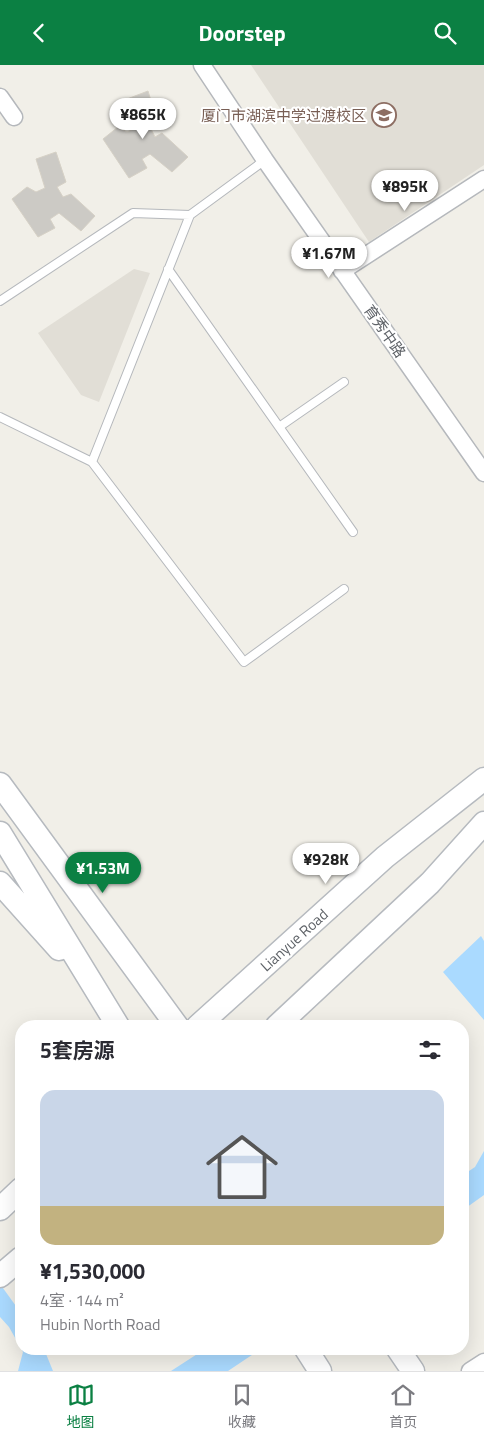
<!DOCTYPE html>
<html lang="zh">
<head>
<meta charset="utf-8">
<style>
	:root { --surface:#fff; --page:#f2f2f3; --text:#2b2b33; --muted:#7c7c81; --line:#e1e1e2; --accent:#0b8043 }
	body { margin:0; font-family:"Titillium Web","Noto Sans SC",sans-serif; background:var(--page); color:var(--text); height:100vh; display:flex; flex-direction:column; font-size:19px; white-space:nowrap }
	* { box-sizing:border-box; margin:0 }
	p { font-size:16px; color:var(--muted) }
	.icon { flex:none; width:28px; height:28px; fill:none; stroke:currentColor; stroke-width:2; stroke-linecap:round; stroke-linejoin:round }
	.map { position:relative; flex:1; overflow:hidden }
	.side { position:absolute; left:15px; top:955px; width:454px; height:335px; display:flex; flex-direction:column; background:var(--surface); border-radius:20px; box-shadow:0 5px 20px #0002 }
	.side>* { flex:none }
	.price { position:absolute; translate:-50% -42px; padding:0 11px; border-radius:18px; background:#fff; color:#222; font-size:16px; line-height:32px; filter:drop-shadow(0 1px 2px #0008) }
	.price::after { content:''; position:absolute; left:50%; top:30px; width:15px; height:11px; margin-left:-8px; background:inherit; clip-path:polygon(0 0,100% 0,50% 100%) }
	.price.active { background:var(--accent); color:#fff }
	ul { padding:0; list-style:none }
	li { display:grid; align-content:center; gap:10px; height:265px; padding:0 25px }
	li span { display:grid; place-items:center; height:155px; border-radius:15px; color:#555 }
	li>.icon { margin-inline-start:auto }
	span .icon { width:90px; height:90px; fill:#fffc; stroke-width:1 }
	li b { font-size:21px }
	h2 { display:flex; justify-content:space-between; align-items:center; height:60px; padding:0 25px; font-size:21px }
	header { display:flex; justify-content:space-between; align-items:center; height:65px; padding:0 25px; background:var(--accent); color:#fff; font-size:22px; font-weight:700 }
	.dock { display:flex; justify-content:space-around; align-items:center; height:70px; border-top:1px solid var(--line); background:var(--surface); font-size:14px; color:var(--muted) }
	.dock a { display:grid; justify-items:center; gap:2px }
	.dock .active { color:var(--accent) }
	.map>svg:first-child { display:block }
</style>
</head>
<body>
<header><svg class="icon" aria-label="back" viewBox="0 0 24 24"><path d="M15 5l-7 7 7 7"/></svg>Doorstep<svg class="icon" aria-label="search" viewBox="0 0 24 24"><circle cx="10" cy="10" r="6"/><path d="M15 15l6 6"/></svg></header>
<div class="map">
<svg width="484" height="1306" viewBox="0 0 484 1306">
	<rect width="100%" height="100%" fill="#f1efe8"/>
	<path fill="#e1ded6" d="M251,0H484V100L369,177Z
		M134,204L150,208L99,337L81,330L38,268Z"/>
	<path fill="#aadaff" d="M481,871L484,876V955L443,907Z
		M484,1086V1130L463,1145V1110L475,1102Z
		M0,1219L21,1248V1284H44L53,1306H18L23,1287L9,1262L0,1252Z
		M205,1284H261L228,1306H171Z"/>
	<path fill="#cccac5" stroke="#d6d1c6" d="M148,26L158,58L150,62L155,72L162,68L188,92L172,107L150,89L142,94L147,103L129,113L103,74L118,62L127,67L136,63L127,34Z
		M56,87L66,117L57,122L63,132L71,129L95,151L81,166L59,148L50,154L55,163L38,172L12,134L27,122L36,127L45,123L36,94Z"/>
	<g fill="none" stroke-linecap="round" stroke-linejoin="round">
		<defs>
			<path id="lane" d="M168,204L353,467
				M0,236L133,148L190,150L265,95
				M0,352L92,397L244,597L344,524
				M279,362L344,317
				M92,397L190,150"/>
			<path id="street" d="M202,0L265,95L484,408
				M0,32L14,52
				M342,206L484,114
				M470,1306L484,1297"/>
			<path id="secondary" d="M0,719L177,961
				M0,768L118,961
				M0,818L59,884
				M198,961L385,792L484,714
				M277,961L430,818L484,758
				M0,1144L21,1124
				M0,1211L21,1193
				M306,1284L320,1306
				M398,1284L413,1306"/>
		</defs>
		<use href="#lane" stroke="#b5b8bc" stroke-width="10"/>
		<use href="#street" stroke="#b5b8bc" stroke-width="19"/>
		<use href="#secondary" stroke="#b6babf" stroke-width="25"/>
		<use href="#lane" stroke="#fff" stroke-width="8"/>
		<use href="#street" stroke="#fff" stroke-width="16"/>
		<use href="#secondary" stroke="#fff" stroke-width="22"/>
	</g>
	<defs>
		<symbol id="school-ring" viewBox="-11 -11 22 22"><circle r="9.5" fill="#fff" stroke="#8d6e63" stroke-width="1.5"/><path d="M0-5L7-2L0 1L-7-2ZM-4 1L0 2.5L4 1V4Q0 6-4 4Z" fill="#8d6e63"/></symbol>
	</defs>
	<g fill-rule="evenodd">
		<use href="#school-ring" x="370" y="36" width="28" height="28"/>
	</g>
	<g text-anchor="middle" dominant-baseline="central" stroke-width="4" stroke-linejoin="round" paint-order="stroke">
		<g font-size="15" fill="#785e54" stroke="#fff" text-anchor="end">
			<text x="366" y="50">厦门市湖滨中学过渡校区</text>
		</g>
		<g font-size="15" fill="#5f6368" stroke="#fff">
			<text transform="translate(385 266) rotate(55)">育秀中路</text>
			<text transform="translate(294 875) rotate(-42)">Lianyue Road</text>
		</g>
	</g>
</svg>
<b class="price" style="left:143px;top:75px">¥865K</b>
<b class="price" style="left:405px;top:147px">¥895K</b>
<b class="price" style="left:329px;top:214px">¥1.67M</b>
<b class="price" style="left:326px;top:820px">¥928K</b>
<b class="price active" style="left:103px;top:829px">¥1.53M</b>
<section class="side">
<h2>5套房源<svg class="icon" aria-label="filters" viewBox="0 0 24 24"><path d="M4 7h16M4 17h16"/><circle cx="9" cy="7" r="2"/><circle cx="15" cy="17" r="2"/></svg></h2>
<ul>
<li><span style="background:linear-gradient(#c9d6e8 75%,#c2b280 0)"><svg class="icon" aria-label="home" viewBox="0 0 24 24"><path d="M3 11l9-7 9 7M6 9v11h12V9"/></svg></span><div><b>¥1,530,000</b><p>4室 · 144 m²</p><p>Hubin North Road</p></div></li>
</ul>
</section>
</div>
<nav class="dock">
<a class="active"><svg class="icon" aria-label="map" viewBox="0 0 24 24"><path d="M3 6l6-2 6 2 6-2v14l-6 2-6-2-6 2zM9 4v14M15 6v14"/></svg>地图</a>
<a><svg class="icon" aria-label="saved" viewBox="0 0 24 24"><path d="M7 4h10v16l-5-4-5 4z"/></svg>收藏</a>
<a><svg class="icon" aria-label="home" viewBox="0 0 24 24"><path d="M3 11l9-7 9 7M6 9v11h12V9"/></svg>首页</a>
</nav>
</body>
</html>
